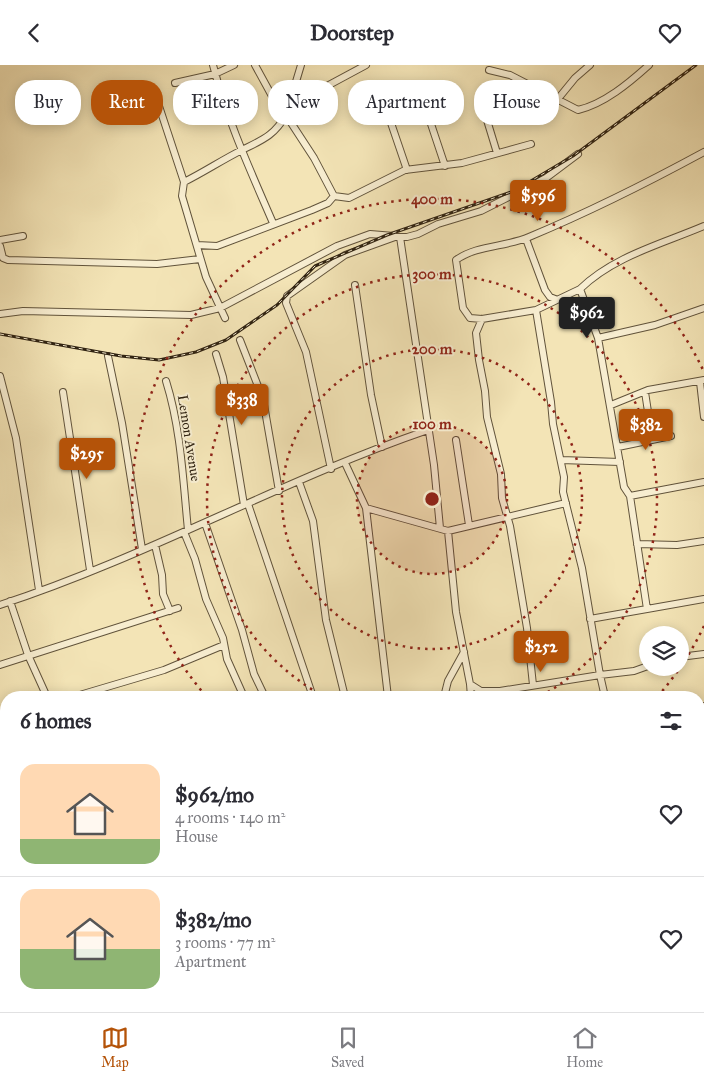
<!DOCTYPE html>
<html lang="en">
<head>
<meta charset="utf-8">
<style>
	:root { --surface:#fff; --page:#f7f7f7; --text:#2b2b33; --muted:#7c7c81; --line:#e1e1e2; --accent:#b45309 }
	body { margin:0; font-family:"IM FELL Great Primer",serif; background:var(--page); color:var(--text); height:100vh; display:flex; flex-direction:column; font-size:19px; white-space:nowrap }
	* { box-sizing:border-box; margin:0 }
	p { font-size:16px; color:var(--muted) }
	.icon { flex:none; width:28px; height:28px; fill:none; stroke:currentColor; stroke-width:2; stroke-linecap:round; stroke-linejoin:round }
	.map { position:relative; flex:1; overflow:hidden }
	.drawer { position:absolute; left:0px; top:626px; width:705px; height:321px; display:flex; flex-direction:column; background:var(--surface); border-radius:20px 20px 0 0; box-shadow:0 2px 12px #0003 }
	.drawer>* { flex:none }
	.banner { position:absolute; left:15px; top:15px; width:675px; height:45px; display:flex; gap:10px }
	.fabs { position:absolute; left:639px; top:561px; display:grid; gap:10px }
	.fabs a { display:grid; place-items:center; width:50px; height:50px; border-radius:50%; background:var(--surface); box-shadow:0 2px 12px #0003; font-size:25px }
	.price { position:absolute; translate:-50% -42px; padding:0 11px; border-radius:5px; background:var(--accent); color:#fff; font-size:16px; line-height:32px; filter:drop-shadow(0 1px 2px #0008) }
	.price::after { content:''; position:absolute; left:50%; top:30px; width:15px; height:11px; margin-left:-8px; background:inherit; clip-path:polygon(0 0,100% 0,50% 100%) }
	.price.selected { background:#222; color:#fff }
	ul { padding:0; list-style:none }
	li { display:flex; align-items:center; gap:15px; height:125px; padding:0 20px }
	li+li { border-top:1px solid var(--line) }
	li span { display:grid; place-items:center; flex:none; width:140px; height:100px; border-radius:15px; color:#555 }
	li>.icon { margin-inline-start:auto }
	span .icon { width:60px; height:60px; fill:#fffc; stroke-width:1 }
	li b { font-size:21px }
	h2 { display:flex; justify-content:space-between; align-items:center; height:60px; padding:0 20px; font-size:21px }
	.tag { padding:0 18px; border-radius:20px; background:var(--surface); box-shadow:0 2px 12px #0003; font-size:18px; line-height:45px }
	.tag.selected { background:var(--accent); color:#fff }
	header { display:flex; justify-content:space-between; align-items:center; height:65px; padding:0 20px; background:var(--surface); font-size:22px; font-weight:700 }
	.dock { display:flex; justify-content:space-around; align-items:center; height:70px; border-top:1px solid var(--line); background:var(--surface); font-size:14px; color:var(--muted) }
	.dock a { display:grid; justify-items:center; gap:2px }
	.dock .selected { color:var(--accent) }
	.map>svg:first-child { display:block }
</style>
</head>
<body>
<header><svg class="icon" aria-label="back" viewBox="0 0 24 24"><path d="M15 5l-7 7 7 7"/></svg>Doorstep<svg class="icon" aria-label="heart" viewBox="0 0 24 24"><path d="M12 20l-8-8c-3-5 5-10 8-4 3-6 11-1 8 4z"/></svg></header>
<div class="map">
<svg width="704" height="947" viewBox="0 0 704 947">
	<rect width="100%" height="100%" fill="#f3e4b6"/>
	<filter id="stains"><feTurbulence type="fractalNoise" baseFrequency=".004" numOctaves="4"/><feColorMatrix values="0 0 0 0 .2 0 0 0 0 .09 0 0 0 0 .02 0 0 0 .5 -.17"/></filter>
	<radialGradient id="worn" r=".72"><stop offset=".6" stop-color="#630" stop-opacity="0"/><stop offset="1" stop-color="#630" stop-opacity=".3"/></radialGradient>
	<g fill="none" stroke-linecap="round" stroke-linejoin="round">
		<path stroke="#7d6f53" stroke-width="1" d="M699,652L704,651"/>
		<defs>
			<path id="minor" d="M213,0C227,55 251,107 273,158
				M255,0L284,53
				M301,0L286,50L314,93L334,131
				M489,5L510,10L578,45C604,39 629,18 649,0
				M175,18L215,9L234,0
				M157,35L184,117L182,131L206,212L225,253
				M557,35L575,13L590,0
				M288,42L366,0
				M483,42L497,88
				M407,105L391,58L420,44L427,47L445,101
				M184,117C204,107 222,95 242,85C262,75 274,71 286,50
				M400,172L434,400L440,463
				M526,174L545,225L550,232L555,234
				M0,175L23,171
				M197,180L217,181L312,145L328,138L334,131L349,133L405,105L462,98L531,79
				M0,181L3,193L8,195L157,199L200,194
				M355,220L371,330L382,382
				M580,224C614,191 662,179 704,161
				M536,245L482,254L470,253L463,243L456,195C477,180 506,182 529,172C589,147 647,118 704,87
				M0,249L23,246L191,250L220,243L337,181L370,169L394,171
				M482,254L476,268L479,295L485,326L487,352L501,409L502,433L510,461L527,563L533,620
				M598,273L655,260L704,243
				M240,275L263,334L279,426
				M216,289L223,312L244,440
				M108,291L122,358L142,484
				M0,311L16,373L39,525
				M166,316C181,364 183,415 188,465
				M700,317L704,352
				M63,327L90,505
				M645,327L652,373
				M611,340L648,325L704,315
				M456,375L469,460
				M618,382L671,371
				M561,395L620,397
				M345,398L366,443L448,466L566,438
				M331,404L306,287L286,238L287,231L345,190L395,172H407L418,169L438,159L481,146L546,113L578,89
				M299,417L313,456L326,555L345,632
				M630,431L647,544L704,534
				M248,439L313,632
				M366,443L388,632
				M205,458L242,565L254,609L265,632
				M448,466L456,547L470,619L481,626H500L600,610L582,503L563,427L564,412L553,359L551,337L536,245L580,224L598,273L624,422L630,431L704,417
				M184,467L195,494L206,534L223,573L227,594L244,632
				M637,479L677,480L704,476
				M155,480L162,510L163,529L170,546
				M10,536L28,590L47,632
				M0,540C147,492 282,415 428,365
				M590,554L647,544
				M680,592L704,589
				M0,600L178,543
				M470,619L471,632
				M73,632L164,605L224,580
				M444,632L448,616L464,587
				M605,632L600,610L634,606L648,601
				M699,642L704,641
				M0,658L6,655
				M0,693L6,692
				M699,717L704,716
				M0,726L6,750
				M699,739L704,767
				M699,825L704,824
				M0,884H6
				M699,938L704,936
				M153,941L161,943
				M270,941L274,947
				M358,941L359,947
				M466,941L467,947
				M550,941L551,947
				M598,941L599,947
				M686,941L687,947
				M105,947V941
				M228,947V941
				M414,947V941"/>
		</defs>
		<use href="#minor" stroke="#61533b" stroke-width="8"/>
		<use href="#minor" stroke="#f7edd0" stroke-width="6"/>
		<defs>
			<path id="rail" d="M0,269L121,291L159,295L196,287L226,275L277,240L315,201L387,170L514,126L573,91L696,0"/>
		</defs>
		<use href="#rail" stroke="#302312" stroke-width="3"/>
		<use href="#rail" stroke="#f7edd0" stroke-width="1" stroke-dasharray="4" stroke-linecap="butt"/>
	</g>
	<circle cx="432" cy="434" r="75" fill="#8f2418" fill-opacity=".12"/>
	<g fill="none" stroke="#8f2418" stroke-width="2.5" stroke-dasharray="2.5 5">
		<circle cx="432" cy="434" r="75"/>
		<circle cx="432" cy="434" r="150"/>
		<path d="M325 632A225 225 0 1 1 539 632"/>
		<path d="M704 561A300 300 0 0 1 658 631M206 631A300 300 0 1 1 704 307"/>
	</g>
	<g text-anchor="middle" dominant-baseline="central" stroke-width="4" stroke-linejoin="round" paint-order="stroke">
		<g font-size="14" fill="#302312" stroke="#f7edd0">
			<text transform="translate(189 373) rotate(81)">Lemon Avenue</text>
		</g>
	</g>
	<circle cx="432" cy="434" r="8" fill="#8f2418" stroke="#f7edd0" stroke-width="2.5"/>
	<g font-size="15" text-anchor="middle" font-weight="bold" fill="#8f2418" stroke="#f7edd0" stroke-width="4" stroke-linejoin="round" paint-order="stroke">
		<text x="432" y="139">400 m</text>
		<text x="432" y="214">300 m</text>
		<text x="432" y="289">200 m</text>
		<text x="432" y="364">100 m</text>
	</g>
	<rect width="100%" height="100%" filter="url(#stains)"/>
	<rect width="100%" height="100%" fill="url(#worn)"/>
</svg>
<div class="fabs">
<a><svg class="icon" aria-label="layers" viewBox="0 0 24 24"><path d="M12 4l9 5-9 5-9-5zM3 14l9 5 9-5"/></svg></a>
</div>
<b class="price" style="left:538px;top:157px">$596</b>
<b class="price selected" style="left:587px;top:274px">$962</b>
<b class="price" style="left:242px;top:361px">$338</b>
<b class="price" style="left:646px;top:386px">$382</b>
<b class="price" style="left:87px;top:415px">$295</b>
<b class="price" style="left:541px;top:608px">$252</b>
<div class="banner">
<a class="tag">Buy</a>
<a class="tag selected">Rent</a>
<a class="tag">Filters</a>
<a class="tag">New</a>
<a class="tag">Apartment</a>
<a class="tag">House</a>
</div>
<section class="drawer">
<h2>6 homes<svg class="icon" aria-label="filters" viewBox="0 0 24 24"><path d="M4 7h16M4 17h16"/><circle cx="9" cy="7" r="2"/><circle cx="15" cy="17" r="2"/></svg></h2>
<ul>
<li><span style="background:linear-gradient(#ffd9b3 75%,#8fb573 0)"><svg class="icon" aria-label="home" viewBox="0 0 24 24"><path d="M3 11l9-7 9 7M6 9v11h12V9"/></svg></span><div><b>$962/mo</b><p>4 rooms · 140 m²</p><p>House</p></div><svg class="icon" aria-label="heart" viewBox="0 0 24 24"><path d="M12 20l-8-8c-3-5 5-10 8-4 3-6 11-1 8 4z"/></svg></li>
<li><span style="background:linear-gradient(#ffd9b3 60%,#8fb573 0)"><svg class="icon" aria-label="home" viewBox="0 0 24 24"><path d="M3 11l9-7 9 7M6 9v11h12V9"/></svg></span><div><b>$382/mo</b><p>3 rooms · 77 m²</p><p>Apartment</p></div><svg class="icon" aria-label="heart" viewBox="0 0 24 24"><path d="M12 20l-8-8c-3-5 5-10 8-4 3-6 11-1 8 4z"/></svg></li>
</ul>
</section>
</div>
<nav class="dock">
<a class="selected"><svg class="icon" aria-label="map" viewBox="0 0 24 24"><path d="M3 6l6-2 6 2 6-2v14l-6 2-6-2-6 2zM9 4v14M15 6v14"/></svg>Map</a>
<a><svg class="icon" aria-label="saved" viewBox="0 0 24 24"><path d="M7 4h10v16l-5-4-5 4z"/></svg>Saved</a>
<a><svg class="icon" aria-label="home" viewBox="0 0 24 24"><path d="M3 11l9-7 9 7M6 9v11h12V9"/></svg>Home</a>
</nav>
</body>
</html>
